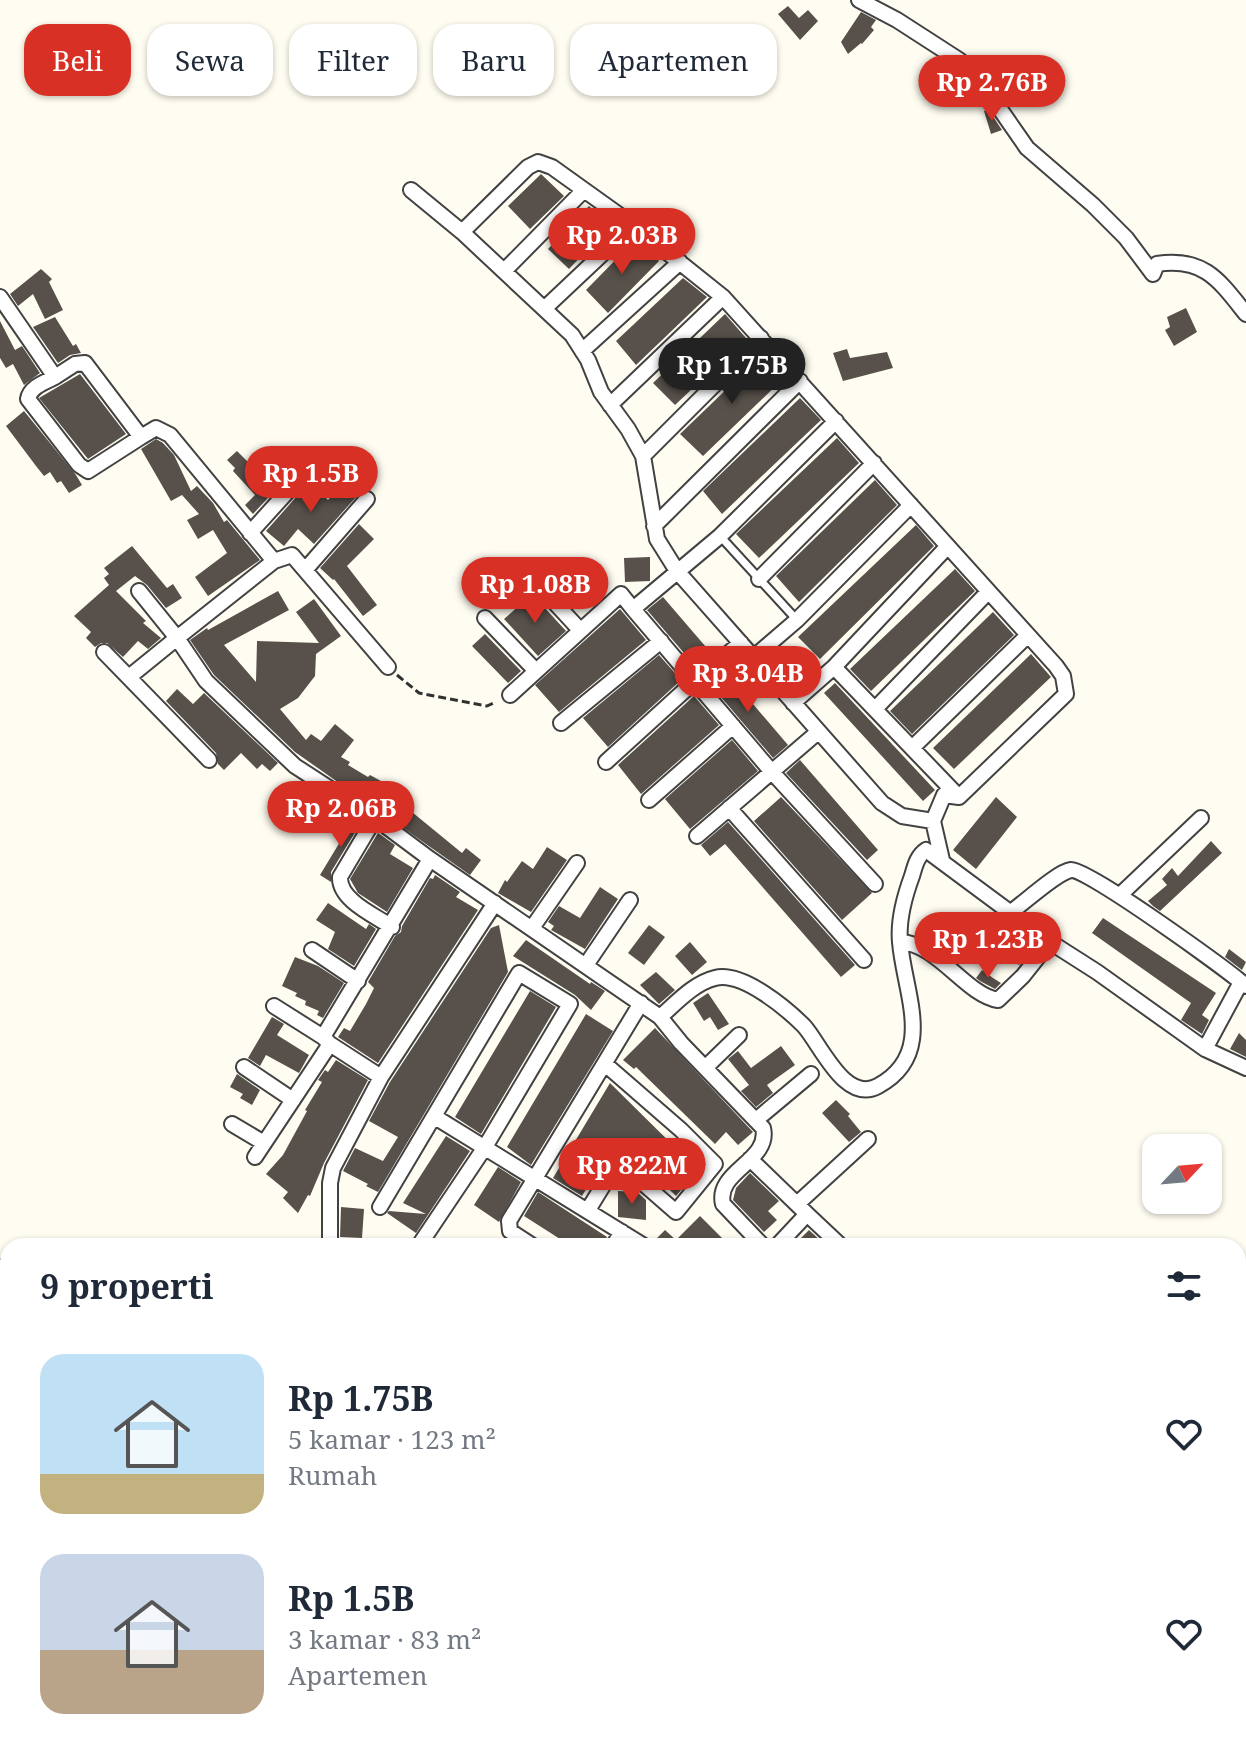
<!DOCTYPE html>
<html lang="id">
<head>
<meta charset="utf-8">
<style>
	:root { --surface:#fff; --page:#f2f2f3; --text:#1f2937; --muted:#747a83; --accent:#d93025 }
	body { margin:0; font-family:"Noto Serif",serif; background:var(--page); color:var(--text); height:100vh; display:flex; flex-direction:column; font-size:30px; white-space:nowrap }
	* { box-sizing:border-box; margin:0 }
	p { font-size:26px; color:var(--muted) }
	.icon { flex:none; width:44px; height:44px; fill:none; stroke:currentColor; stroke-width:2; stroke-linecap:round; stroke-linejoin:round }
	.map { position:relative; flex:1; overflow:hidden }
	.drawer { position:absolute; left:0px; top:1238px; width:1246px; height:514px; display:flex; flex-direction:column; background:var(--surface); border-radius:24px 24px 0 0; box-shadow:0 2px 6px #0004 }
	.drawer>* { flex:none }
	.hud { position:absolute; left:24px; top:24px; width:800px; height:72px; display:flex; gap:16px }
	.needle { width:52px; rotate:64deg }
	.controls { position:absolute; left:1142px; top:1134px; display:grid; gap:16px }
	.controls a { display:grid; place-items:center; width:80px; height:80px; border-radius:16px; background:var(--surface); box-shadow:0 2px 6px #0004; font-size:40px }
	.price { position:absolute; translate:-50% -68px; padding:0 18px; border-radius:28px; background:var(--accent); color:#fff; font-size:26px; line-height:52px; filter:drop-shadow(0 2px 4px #0008) }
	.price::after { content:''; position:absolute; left:50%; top:48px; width:24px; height:18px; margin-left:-12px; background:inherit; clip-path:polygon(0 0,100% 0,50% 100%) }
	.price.current { background:#222; color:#fff }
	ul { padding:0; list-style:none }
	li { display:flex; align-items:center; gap:24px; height:200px; padding:0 40px }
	li span { display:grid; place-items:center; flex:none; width:224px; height:160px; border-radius:24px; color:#555 }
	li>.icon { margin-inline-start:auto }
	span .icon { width:96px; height:96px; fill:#fffc; stroke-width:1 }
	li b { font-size:34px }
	h2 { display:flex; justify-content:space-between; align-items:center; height:96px; padding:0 40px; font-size:34px }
	.pill { padding:0 28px; border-radius:24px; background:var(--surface); box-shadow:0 2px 6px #0004; font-size:28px; line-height:72px }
	.pill.current { background:var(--accent); color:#fff }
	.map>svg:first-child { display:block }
</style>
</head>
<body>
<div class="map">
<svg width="1246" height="1751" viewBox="0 0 1246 1751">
	<rect width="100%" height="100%" fill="#fffdf1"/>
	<path fill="#58514b" d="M788,6L799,18L808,10L818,21L800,40L778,14Z
		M861,12L876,20L871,27L874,30L862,44L861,43L848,54L841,42Z
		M988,109L1002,130L991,134L984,111Z
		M541,174L564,196L530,229L508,206Z
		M589,206L610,226L569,269L548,249Z
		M635,240L659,261L608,313L586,290Z
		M41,269L52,279L49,282L63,310L45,319L33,294L18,306L10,294Z
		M683,278L707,297L636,365L616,341Z
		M1186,308L1197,332L1174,346L1165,330L1170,327L1167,317Z
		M725,314L746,338L675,405L653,383Z
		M55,317L73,346L76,344L81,353L70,355L58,363L33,327Z
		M0,321L15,350L22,346L40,373L24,385L13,364L6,368L0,358Z
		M847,349L850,358L887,352L893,368L843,381L833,353Z
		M762,355L783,379L703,456L680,434Z
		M80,374L126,434L88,459L39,398Z
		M800,398L821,420L722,514L703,491Z
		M24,411L76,475L82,485L69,493L61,481L57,483L50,472L44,476L36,466L6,426Z
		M837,438L859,463L759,558L736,534Z
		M156,439L163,443L174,455L191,491L197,486L213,503L224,522L227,520L260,560L208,596L195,577L227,553L213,530L198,539L187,520L199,514L182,495L171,501L141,449Z
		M237,451L261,475L267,470L281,484L253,514L245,505L255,495L233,471L235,468L227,460Z
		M308,480L328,500L343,483L357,496L314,544L298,529L284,546L266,531L305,487Z
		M875,480L897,505L799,602L776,576Z
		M359,524L374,539L347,566L377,605L363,616L334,579L333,580L320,568Z
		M916,525L934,546L820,659L798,637Z
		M132,546L167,588L173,584L182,598L166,608L147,585L135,576L116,591L146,621L143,623L161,638L148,649L138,641L123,657L107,643H101L95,647L86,638L91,632L74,616L109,585L104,578L109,574L104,568Z
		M650,557V581L625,582L624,558Z
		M955,569L975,591L871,691L850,669Z
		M278,591L289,610L224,645L256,682L257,641L319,643L296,612L314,599L341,636L316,654L315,676L298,698L280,709L306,740L311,734L321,741L335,724L354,740L341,757L350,762L348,765L368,777L370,775L381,781L379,785L462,853L466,848L481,860L470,875L295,752L214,675L190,640L207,628L208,630Z
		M532,594L566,631L538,656L504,619Z
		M663,597L712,654L696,667L647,610Z
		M620,609L646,640L559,712L535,685Z
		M993,612L1014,635L912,734L890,711Z
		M485,634L521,671L508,683L472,646Z
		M1031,654L1051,677L954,769L933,748Z
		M659,655L681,680L608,747L583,718Z
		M724,670L788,745L773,758L709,683Z
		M835,683L935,790L923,801L824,693Z
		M177,689L193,704L204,693L278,763L270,771L262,764L257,769L241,753L224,770L218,764L216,753L166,701Z
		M694,696L719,725L641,794L618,765Z
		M732,740L758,771L690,829L665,799Z
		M800,760L878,850L867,860L786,773Z
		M299,782L314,790L300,813L288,803Z
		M781,797L872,893L842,920L754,821Z
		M996,797L1017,817L976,869L953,850Z
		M355,817L362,821L331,872V882L320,875Z
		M728,822L855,965L841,977L725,844L710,856L701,845Z
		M378,833L395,845L390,854L413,868L387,912L358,893L350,879Z
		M1211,841L1222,853L1160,911L1153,906L1148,901L1167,885L1162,879L1172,868L1178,876Z
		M547,847L567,860L531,912L498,893L505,880L507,882L522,861L533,869Z
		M435,875L460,892L456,897L478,910L378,1063L338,1037L344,1028L350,1031L366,1004L374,988L368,982L395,936L401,932L402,926L430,878L433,879Z
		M600,887L618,899L585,949L551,930L554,926L548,922L559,906L580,918Z
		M328,903L366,929L369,924L376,929L354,966L328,949L335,932L316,920Z
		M1103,918L1216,993L1202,1015L1209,1020L1202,1034L1181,1020L1191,1003L1092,933Z
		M971,920L1016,947L1020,940L1032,949L1019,965L1002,952L1000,955L993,951L964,932Z
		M499,925L508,972L378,1192L366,1186L368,1184L343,1171L355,1148L383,1161L398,1137L369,1121L390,1082L491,928Z
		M649,925L665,937L644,965L628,953Z
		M938,934L959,947L953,958L933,943Z
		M526,940L590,984L591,982L605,991L591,1010L575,995L513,956Z
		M690,942L707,962L692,975L675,956Z
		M1229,949L1246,962L1242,970L1225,957Z
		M295,957L318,966L344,983L323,1018L317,1015L319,1011L305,1005L306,1001L295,996L297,993L282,986Z
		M982,970L993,978L1001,983L995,989L980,981L976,978Z
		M656,972L675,990L659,1004L640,985Z
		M530,991L556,1007L481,1134L455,1117Z
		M708,993L729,1024L718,1030L710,1017L704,1021L693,1003Z
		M586,1014L613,1031L531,1165L507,1147Z
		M272,1017L284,1024L277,1035L309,1055L299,1073L266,1055L260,1066L248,1058Z
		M655,1028L753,1132L738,1145L726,1132L715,1144L636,1067L634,1069L623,1060Z
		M1239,1033L1246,1040V1057L1230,1049Z
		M781,1046L795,1065L767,1085L773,1093L756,1107L741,1091L749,1085L728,1059L738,1051L751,1068Z
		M336,1060L368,1080L324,1163L310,1196L308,1195L298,1213L283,1198L288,1192L266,1174L283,1155L307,1111L305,1110L322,1082L318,1080L325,1070L328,1072Z
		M237,1074L260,1090L252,1105L240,1098L243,1094L230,1087Z
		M610,1083L698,1170L676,1196L617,1138L582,1196L553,1178Z
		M836,1100L850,1114L848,1116L861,1132L849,1142L822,1113Z
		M446,1136L470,1151L416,1233L387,1213L389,1211L426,1214L403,1203Z
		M498,1167L521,1182L499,1222L474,1205Z
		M750,1173L779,1201L768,1211L777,1220L764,1232L733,1200L736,1188Z
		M618,1191L637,1192L646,1200V1220L618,1217Z
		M538,1192L607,1237L603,1246H571L524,1216Z
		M341,1207L364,1209L362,1238L340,1237Z
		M700,1216L730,1246H663L656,1239L665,1230L676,1240Z
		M809,1230L822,1242L818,1246H793Z"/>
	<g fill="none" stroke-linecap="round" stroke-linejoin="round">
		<defs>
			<path id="service" d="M720,536L797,620
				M0,1712L8,1713
				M24,1744L26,1751"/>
			<path id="minor" d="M859,0L897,20L959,60L977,76L1027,148L1093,205L1126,238L1153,274L1157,264C1204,257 1219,280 1246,314
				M411,190L462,232L572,335L588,360L601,392L628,429L643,456L657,539L677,571L882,803L902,816L933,821
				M462,232L528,167L538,162L552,167L633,225L723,297L1056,666L1063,676L1066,694L959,797L944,795L933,821L942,860
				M504,271L584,190
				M0,297L55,377L75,364L85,363L141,437L156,428L170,435L274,561L177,638L206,681L295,766L375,818L430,859L660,1017L681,1043L763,1128C771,1161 715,1171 723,1204L763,1246
				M545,308L633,225
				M582,351L680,262
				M55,377C45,382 30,387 28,399L79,465L88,471L141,437
				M610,405L723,297
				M643,456L761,338
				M654,526L800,381
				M250,533L298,480
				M274,561L292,555L388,667
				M306,569L367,499
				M532,578L580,630
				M759,579L874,463
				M633,609L772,772L875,884
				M485,618L536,671
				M104,652L209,760
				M754,657L797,620L911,505
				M834,667L959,797
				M129,677L177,638L139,591
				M510,695L621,594L633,609L720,536L836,421
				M793,703L834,667L947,547
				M875,709L988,592
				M561,723L661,641
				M912,748L1028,635
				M606,762L695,681L741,643
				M649,800L733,726
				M729,808L864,960
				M375,818L340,877C339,900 374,915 392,927
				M697,836L818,732
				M430,859L323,1037L330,1044L381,1077L495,903
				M1120,895L1201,818
				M1011,912C1024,903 1057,872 1071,870C1087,868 1226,969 1246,986
				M532,928L577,863
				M900,942C937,943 966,995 998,1000L1023,976L1050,942
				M312,950L358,981
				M586,965L630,900
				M274,1006L323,1037
				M660,1017C676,1003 694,983 715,978C742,971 786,1008 804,1026C821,1045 845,1104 878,1086C937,1054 904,993 900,942C898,921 905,895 912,876C915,866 917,856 926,850L1050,942L1097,972L1205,1049L1246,1068
				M1205,1049L1241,982
				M244,1067L293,1100
				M706,1067L739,1035
				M435,1117L644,1246
				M756,1120L811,1074
				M232,1124L264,1143
				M255,1157L330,1044
				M750,1159L807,1214L777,1246
				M797,1204L868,1139
				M380,1207L519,973L570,1004L485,1147L420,1244
				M588,1210L615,1166L621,1164L676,1212L715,1164L681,1130L605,1064
				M807,1214L841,1246
				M330,1246V1183L333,1168L381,1077
				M533,1246L510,1231L509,1221L641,1003
				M613,1246L622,1232
				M0,1267L8,1270
				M1238,1436L1246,1438
				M1240,1741L1246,1746
				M665,1744L681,1751
				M100,1751L118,1744
				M171,1751L172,1744
				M699,1751C710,1746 725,1746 736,1751"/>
		</defs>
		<use href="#service" stroke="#424242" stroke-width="11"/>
		<use href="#minor" stroke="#424242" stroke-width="18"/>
		<path stroke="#313131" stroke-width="3" stroke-dasharray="8 4" stroke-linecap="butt" d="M397,675L419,693L487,706L496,702"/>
		<use href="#service" stroke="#fff" stroke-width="7"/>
		<use href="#minor" stroke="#fff" stroke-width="14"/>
	</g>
</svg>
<div class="controls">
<a><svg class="needle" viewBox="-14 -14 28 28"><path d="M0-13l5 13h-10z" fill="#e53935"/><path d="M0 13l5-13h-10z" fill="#747a83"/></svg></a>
</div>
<b class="price" style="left:992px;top:123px">Rp 2.76B</b>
<b class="price" style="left:622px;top:276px">Rp 2.03B</b>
<b class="price current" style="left:732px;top:406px">Rp 1.75B</b>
<b class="price" style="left:311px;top:514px">Rp 1.5B</b>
<b class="price" style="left:535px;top:625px">Rp 1.08B</b>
<b class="price" style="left:748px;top:714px">Rp 3.04B</b>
<b class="price" style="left:341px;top:849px">Rp 2.06B</b>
<b class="price" style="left:988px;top:980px">Rp 1.23B</b>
<b class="price" style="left:632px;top:1206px">Rp 822M</b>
<div class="hud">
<a class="pill current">Beli</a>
<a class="pill">Sewa</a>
<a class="pill">Filter</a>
<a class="pill">Baru</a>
<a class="pill">Apartemen</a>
</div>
<section class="drawer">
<h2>9 properti<svg class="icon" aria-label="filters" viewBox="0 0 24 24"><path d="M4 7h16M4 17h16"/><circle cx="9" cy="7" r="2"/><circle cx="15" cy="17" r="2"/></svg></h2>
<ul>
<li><span style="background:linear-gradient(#bfe0f5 75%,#c2b280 0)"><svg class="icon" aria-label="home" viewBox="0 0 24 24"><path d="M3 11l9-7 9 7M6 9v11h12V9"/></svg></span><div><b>Rp 1.75B</b><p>5 kamar · 123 m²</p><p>Rumah</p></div><svg class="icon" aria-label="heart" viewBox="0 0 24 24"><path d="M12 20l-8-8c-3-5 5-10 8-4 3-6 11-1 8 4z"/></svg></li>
<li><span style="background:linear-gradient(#c9d6e8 60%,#b9a48a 0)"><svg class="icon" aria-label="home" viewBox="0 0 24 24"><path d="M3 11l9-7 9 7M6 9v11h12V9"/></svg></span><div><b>Rp 1.5B</b><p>3 kamar · 83 m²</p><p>Apartemen</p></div><svg class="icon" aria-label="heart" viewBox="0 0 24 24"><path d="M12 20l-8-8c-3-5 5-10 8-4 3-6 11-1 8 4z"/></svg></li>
</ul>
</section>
</div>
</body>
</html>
